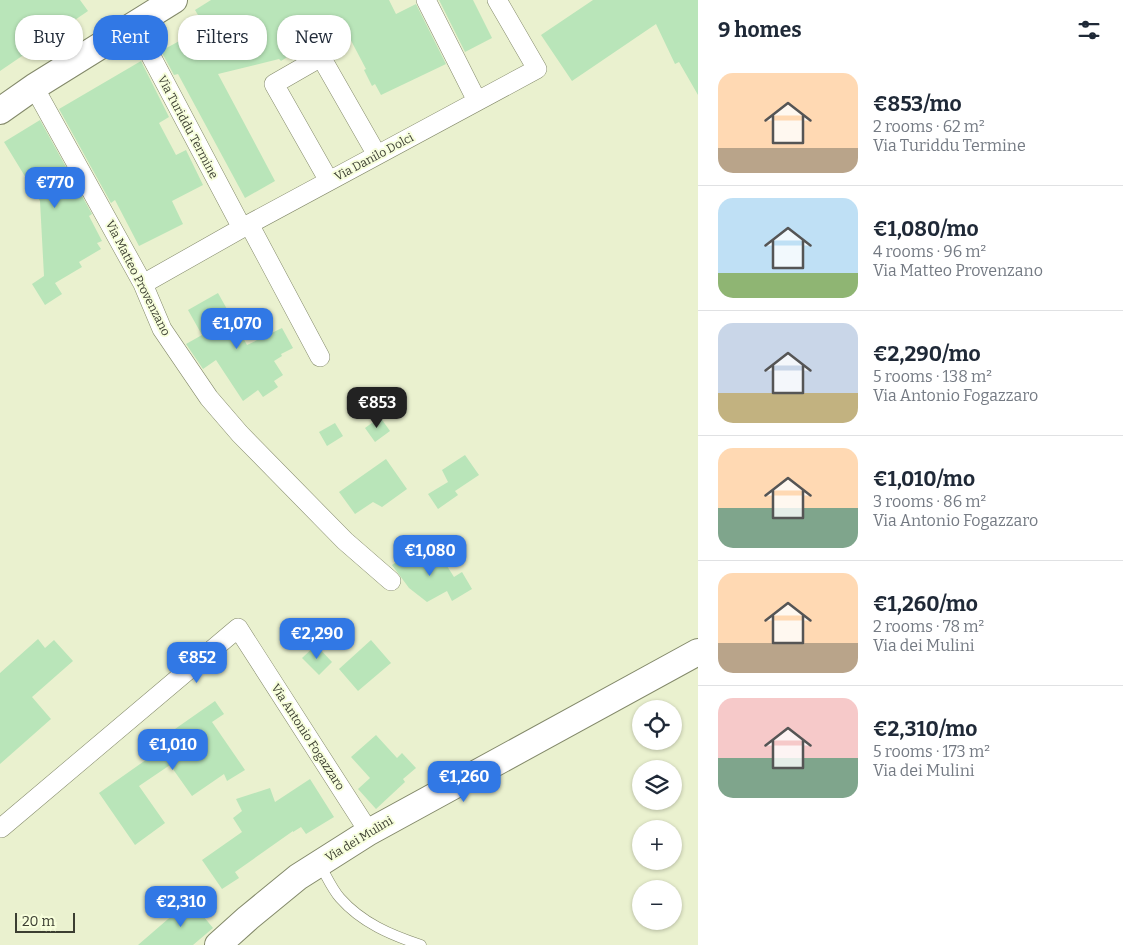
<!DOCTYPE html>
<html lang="en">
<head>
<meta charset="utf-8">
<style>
	:root { --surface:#fff; --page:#f6f6f7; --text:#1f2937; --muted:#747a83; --line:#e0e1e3; --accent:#3178e5 }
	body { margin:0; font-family:Bitter,serif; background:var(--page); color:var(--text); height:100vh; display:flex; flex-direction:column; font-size:19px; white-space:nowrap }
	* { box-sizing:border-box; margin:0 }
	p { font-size:16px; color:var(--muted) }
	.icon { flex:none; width:28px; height:28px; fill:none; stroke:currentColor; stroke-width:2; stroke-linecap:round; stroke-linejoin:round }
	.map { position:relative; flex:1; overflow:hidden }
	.panel { display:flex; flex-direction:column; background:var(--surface); width:425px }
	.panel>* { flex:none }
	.top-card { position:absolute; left:15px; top:15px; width:475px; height:45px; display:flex; gap:10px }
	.tools { position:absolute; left:632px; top:700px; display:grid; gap:10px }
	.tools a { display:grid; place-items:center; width:50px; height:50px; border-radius:50%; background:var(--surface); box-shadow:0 1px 4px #0004; font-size:25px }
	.scale { position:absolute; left:15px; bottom:12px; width:60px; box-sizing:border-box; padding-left:5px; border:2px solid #3b3e31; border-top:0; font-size:14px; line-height:18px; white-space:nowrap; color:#3b3e31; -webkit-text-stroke:4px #f7fedc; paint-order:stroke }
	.price { position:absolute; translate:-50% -42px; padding:0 11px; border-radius:10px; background:var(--accent); color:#fff; font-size:16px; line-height:32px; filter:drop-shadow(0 1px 2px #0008) }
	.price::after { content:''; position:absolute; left:50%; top:30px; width:15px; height:11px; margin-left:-8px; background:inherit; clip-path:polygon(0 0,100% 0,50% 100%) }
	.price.on { background:#222; color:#fff }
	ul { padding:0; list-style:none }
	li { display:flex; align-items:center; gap:15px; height:125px; padding:0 20px }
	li+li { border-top:1px solid var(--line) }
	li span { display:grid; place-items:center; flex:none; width:140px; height:100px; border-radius:15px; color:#555 }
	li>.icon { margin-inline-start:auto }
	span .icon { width:60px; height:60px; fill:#fffc; stroke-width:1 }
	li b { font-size:21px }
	h2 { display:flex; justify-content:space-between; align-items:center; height:60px; padding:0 20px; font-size:21px }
	.tag { padding:0 18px; border-radius:20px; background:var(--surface); box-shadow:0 1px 4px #0004; font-size:18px; line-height:45px }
	.tag.on { background:var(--accent); color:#fff }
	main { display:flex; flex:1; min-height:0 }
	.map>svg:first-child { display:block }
</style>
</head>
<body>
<main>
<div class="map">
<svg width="698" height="945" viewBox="0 0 698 945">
	<rect width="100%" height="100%" fill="#eaf1cf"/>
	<path fill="#b9e5b9" d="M0,0H80L88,11L0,71Z
		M211,0H389L396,14L416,4L446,64L381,95L375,84L372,86L364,70L366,69L346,31L339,35L334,25L299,47L300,49L281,61L279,59L218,74L275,181L245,198L178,74L174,75L161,51L205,27L195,10Z
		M439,0H473L492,38L465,52Z
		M593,0H698V95L679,62L675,64L656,24L572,81L541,35Z
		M141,61L169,117L159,123L176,155L186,150L203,185L172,201L183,224L139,246L115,200L111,203L59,109Z
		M40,120L92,214L89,216L102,241L97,243L101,249L79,262L82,267L55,283L62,294L45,305L32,284L44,276L40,201L4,142Z
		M218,293L247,345L282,328L293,348L281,354L282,356L274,361L283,375L274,381L278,387L263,397L258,390L243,401L216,360L203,369L186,344L202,335L188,310Z
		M380,417L390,431L375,442L365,428Z
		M335,423L343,436L327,446L319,432Z
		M465,455L479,475L455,491L458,495L438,509L428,494L448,482L442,470Z
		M386,459L407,489L382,507L373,502L355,514L339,492Z
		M418,547L428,561L433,558L436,562L442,558L454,577L462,572L472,589L452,601L447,591L427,602L409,588L392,565Z
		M38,639L45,648L54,640L73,661L32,697L51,719L0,764V673Z
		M371,640L391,663L358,691L339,669Z
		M316,645L332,662L319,675L302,658Z
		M215,701L224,714L212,722L245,770L227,781L224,774L192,796L170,765L139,786L165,823L135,845L99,793L150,757L145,750Z
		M376,735L397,758L402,753L416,768L403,779L405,782L376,809L358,789L370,778L351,757Z
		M310,779L334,817L306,834L301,827L293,832V831L235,872L239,878L222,889L202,860L242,832L233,818L242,811L236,799L270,788L275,802Z
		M190,900L213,928L193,945H138Z"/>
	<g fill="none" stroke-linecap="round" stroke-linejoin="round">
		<defs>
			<path id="lane" d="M320,865C326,875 332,889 340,898C362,923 391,935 421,945"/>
			<path id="street" d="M426,0L477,101
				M135,26L242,228
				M34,87L143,284L162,329L209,398L240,434L345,541L391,581
				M329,181L274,84L321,57L377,155
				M249,224L320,357
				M143,284L242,228L537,69L497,0
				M0,827L1,828L238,628L369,832"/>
			<path id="secondary" d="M0,111L34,87L174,0
				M218,945L248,918L298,877L369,832L698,652"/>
		</defs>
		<use href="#lane" stroke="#83896a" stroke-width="11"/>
		<use href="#street" stroke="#83896a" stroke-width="20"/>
		<use href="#secondary" stroke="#83896a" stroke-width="28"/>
		<use href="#lane" stroke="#fff" stroke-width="10"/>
		<use href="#street" stroke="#fff" stroke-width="19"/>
		<use href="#secondary" stroke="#fff" stroke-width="26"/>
	</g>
	<g text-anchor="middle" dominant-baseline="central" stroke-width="4" stroke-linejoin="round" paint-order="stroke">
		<g font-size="12" fill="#3b3e31" stroke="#f7fedc">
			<text transform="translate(188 127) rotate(62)">Via Turiddu Termine</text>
			<text transform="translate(374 157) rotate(-28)">Via Danilo Dolci</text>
			<text transform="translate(138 278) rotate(63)">Via Matteo Provenzano</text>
			<text transform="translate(308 737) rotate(57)">Via Antonio Fogazzaro</text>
			<text transform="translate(359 839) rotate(-31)">Via dei Mulini</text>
		</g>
	</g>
</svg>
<div class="tools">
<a><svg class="icon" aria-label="locate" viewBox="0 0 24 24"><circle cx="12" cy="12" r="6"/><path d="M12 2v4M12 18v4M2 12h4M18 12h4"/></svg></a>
<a><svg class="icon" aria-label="layers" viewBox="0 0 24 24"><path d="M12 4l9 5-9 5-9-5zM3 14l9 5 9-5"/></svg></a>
<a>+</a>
<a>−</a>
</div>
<div class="scale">20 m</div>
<b class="price" style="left:55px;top:209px">€770</b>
<b class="price" style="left:237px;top:350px">€1,070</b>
<b class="price on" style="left:377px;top:429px">€853</b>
<b class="price" style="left:430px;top:577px">€1,080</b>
<b class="price" style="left:317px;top:660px">€2,290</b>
<b class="price" style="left:197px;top:684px">€852</b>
<b class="price" style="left:173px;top:771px">€1,010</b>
<b class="price" style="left:464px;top:803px">€1,260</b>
<b class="price" style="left:181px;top:928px">€2,310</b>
<div class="top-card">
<a class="tag">Buy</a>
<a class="tag on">Rent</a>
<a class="tag">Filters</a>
<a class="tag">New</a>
</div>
</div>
<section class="panel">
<h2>9 homes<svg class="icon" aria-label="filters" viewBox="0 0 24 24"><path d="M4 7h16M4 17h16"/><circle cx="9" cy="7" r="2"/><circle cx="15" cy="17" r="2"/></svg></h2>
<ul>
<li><span style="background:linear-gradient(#ffd9b3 75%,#b9a48a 0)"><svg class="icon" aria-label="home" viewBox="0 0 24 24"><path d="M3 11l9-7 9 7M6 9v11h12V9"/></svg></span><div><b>€853/mo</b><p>2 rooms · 62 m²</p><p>Via Turiddu Termine</p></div></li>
<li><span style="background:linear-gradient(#bfe0f5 75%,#8fb573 0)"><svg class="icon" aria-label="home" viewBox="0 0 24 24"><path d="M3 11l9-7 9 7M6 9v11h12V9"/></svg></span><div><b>€1,080/mo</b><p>4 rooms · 96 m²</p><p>Via Matteo Provenzano</p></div></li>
<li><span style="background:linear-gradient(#c9d6e8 70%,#c2b280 0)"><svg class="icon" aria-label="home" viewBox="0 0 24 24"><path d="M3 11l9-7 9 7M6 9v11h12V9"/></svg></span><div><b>€2,290/mo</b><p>5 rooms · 138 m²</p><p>Via Antonio Fogazzaro</p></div></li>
<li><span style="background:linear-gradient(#ffd9b3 60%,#7fa58c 0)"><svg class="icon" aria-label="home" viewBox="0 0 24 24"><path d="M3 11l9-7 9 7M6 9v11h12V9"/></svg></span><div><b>€1,010/mo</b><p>3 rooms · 86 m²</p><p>Via Antonio Fogazzaro</p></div></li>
<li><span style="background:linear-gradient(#ffd9b3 70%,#b9a48a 0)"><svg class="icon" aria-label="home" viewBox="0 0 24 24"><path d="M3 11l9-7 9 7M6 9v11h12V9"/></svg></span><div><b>€1,260/mo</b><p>2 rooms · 78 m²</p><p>Via dei Mulini</p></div></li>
<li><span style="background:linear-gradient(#f6c9c9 60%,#7fa58c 0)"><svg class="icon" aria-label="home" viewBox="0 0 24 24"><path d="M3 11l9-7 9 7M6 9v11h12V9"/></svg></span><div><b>€2,310/mo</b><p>5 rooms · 173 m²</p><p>Via dei Mulini</p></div></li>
</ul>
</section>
</main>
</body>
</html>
